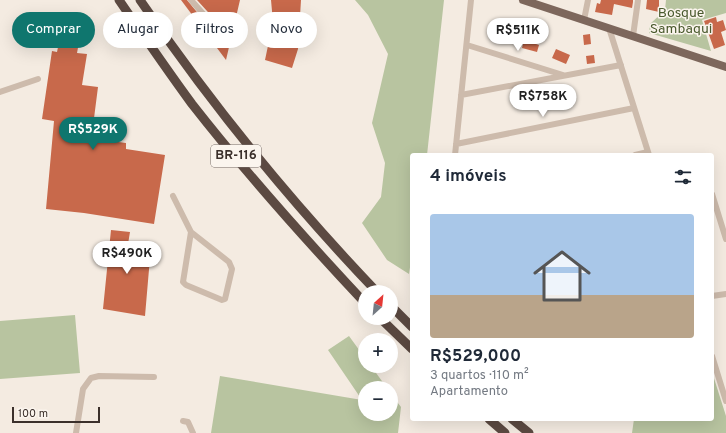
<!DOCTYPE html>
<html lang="pt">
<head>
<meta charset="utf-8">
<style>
	:root { --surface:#fff; --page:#f2f2f3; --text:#1f2937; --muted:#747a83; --accent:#0f766e }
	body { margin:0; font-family:Overpass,sans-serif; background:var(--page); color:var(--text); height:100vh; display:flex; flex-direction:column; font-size:15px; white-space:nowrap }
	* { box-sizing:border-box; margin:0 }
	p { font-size:13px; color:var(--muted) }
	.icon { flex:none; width:22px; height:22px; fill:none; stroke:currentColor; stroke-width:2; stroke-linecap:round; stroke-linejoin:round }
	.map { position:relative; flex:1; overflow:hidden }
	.panel { position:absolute; left:410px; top:153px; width:304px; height:268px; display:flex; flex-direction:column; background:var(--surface); border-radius:4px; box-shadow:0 4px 16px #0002 }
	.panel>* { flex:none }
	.hud { position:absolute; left:12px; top:12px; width:338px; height:36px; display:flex; gap:8px }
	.needle { width:26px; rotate:27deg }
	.fabs { position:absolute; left:358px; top:285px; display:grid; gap:8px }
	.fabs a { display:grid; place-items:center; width:40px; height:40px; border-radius:50%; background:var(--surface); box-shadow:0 4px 16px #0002; font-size:20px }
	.scale { position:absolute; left:12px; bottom:10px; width:88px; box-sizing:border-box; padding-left:4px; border:2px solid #3b302b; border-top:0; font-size:11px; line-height:14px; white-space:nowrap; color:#3b302b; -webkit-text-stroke:3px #fbf5ee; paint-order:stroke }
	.price { position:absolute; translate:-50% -34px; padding:0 9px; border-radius:14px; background:#fff; color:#222; font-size:13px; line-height:26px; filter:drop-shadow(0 1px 2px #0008) }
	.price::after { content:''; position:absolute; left:50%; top:24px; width:12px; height:9px; margin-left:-6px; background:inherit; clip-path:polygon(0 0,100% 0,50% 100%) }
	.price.active { background:var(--accent); color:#fff }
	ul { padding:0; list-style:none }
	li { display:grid; align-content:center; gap:8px; height:212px; padding:0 20px }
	li span { display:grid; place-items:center; height:124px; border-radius:4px; color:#555 }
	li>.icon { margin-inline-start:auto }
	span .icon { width:72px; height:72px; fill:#fffc; stroke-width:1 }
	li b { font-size:17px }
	h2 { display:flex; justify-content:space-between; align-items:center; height:48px; padding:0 20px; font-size:17px }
	.pill { padding:0 14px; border-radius:18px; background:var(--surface); box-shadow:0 4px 16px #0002; font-size:14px; line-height:36px }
	.pill.active { background:var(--accent); color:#fff }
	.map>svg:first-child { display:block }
</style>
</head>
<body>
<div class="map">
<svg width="726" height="433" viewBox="0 0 726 433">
	<rect width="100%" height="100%" fill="#f4ebe1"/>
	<path fill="#b8c4a0" d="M355,0H444L427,155H412V254L409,274L387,260L362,223L381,197L385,163L372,123L388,54L368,15Z
		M666,0H726V13L702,20L711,51L649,33L650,24L665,10Z
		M75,315L80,373L0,379V321Z
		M349,336L365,358V366H371L387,388H365V414H391V394L401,407L398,433H211L220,376L362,400L328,350Z
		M712,372L726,416V433H632L634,419H712Z"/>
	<path fill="#c8694b" d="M181,0H187L210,28L213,29L217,27V22L197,0H240L226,60Z
		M271,0H301L298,49L292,68L265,60L273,22Z
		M601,0H633V2L632,8L614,4L612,15L595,12L597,3L600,4Z
		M647,0H659V12L646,9Z
		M716,17L717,22L723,20L726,30L721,32L725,45L714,49L704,21Z
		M61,33L80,37L77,53L87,54L82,85L98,87L93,126L88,125L87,138L126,143V149L165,155L154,224L84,213L46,209L54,121L42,119L52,51L57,52Z
		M590,34L591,44L584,45L583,35Z
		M524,40L539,45L537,52L522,48Z
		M556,49L570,55L566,64L552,58Z
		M594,55L595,63L587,64L586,56Z
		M111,230L130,232L128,244L151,246L145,316L103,309Z"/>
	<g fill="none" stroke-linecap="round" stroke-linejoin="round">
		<path stroke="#cdbbac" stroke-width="6" d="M191,0L213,25
			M584,20L588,0
			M609,28L649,155
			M633,36L638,0
			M467,45L563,75
			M0,92L38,79
			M461,95L621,65
			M456,144L634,108
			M455,155L471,0
			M635,155L648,152
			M712,194L726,239
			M173,196L191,232L183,282L186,285L222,300L225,299L232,269L229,262L191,232
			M712,296L726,294
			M712,356L726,401
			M183,421L188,422L193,433
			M76,433L83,389L91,378L99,376L154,377"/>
		<path stroke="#7d675c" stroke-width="8" d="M523,0L726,67"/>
		<path stroke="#5c4a42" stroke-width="9" d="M119,0C143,35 167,70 192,104C246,173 305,239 365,303
			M140,0C211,104 290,201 377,292
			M391,306L412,327
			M380,318L412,349
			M489,419L505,433
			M512,419L529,433"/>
	</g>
	<g text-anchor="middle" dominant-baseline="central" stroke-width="3" stroke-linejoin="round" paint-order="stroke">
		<rect fill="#fbf5ee" stroke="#756b66" stroke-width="1" x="211" y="145" width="50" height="22" rx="3"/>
		<g font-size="13" font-weight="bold" fill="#3b302b">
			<text x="236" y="156">BR-116</text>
		</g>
		<g font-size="14" fill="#4a5a2e" stroke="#fbf5ee">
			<text x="681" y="13">Bosque<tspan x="681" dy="16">Sambaqui</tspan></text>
		</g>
	</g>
</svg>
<div class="fabs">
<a><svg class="needle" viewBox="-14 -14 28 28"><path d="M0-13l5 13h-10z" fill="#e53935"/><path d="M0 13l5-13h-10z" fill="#747a83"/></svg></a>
<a>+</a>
<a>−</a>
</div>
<div class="scale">100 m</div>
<b class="price" style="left:518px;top:52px">R$511K</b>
<b class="price" style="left:543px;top:118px">R$758K</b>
<b class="price active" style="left:93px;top:151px">R$529K</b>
<b class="price" style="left:127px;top:275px">R$490K</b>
<div class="hud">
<a class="pill active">Comprar</a>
<a class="pill">Alugar</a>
<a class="pill">Filtros</a>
<a class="pill">Novo</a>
</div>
<section class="panel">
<h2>4 imóveis<svg class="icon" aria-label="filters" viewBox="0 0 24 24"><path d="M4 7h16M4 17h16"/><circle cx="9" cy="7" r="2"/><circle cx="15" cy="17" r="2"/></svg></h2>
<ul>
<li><span style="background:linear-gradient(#a9c7e8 65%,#b9a48a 0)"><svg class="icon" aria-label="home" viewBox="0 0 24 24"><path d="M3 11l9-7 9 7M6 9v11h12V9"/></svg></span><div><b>R$529,000</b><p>3 quartos · 110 m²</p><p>Apartamento</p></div></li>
</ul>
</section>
</div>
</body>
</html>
